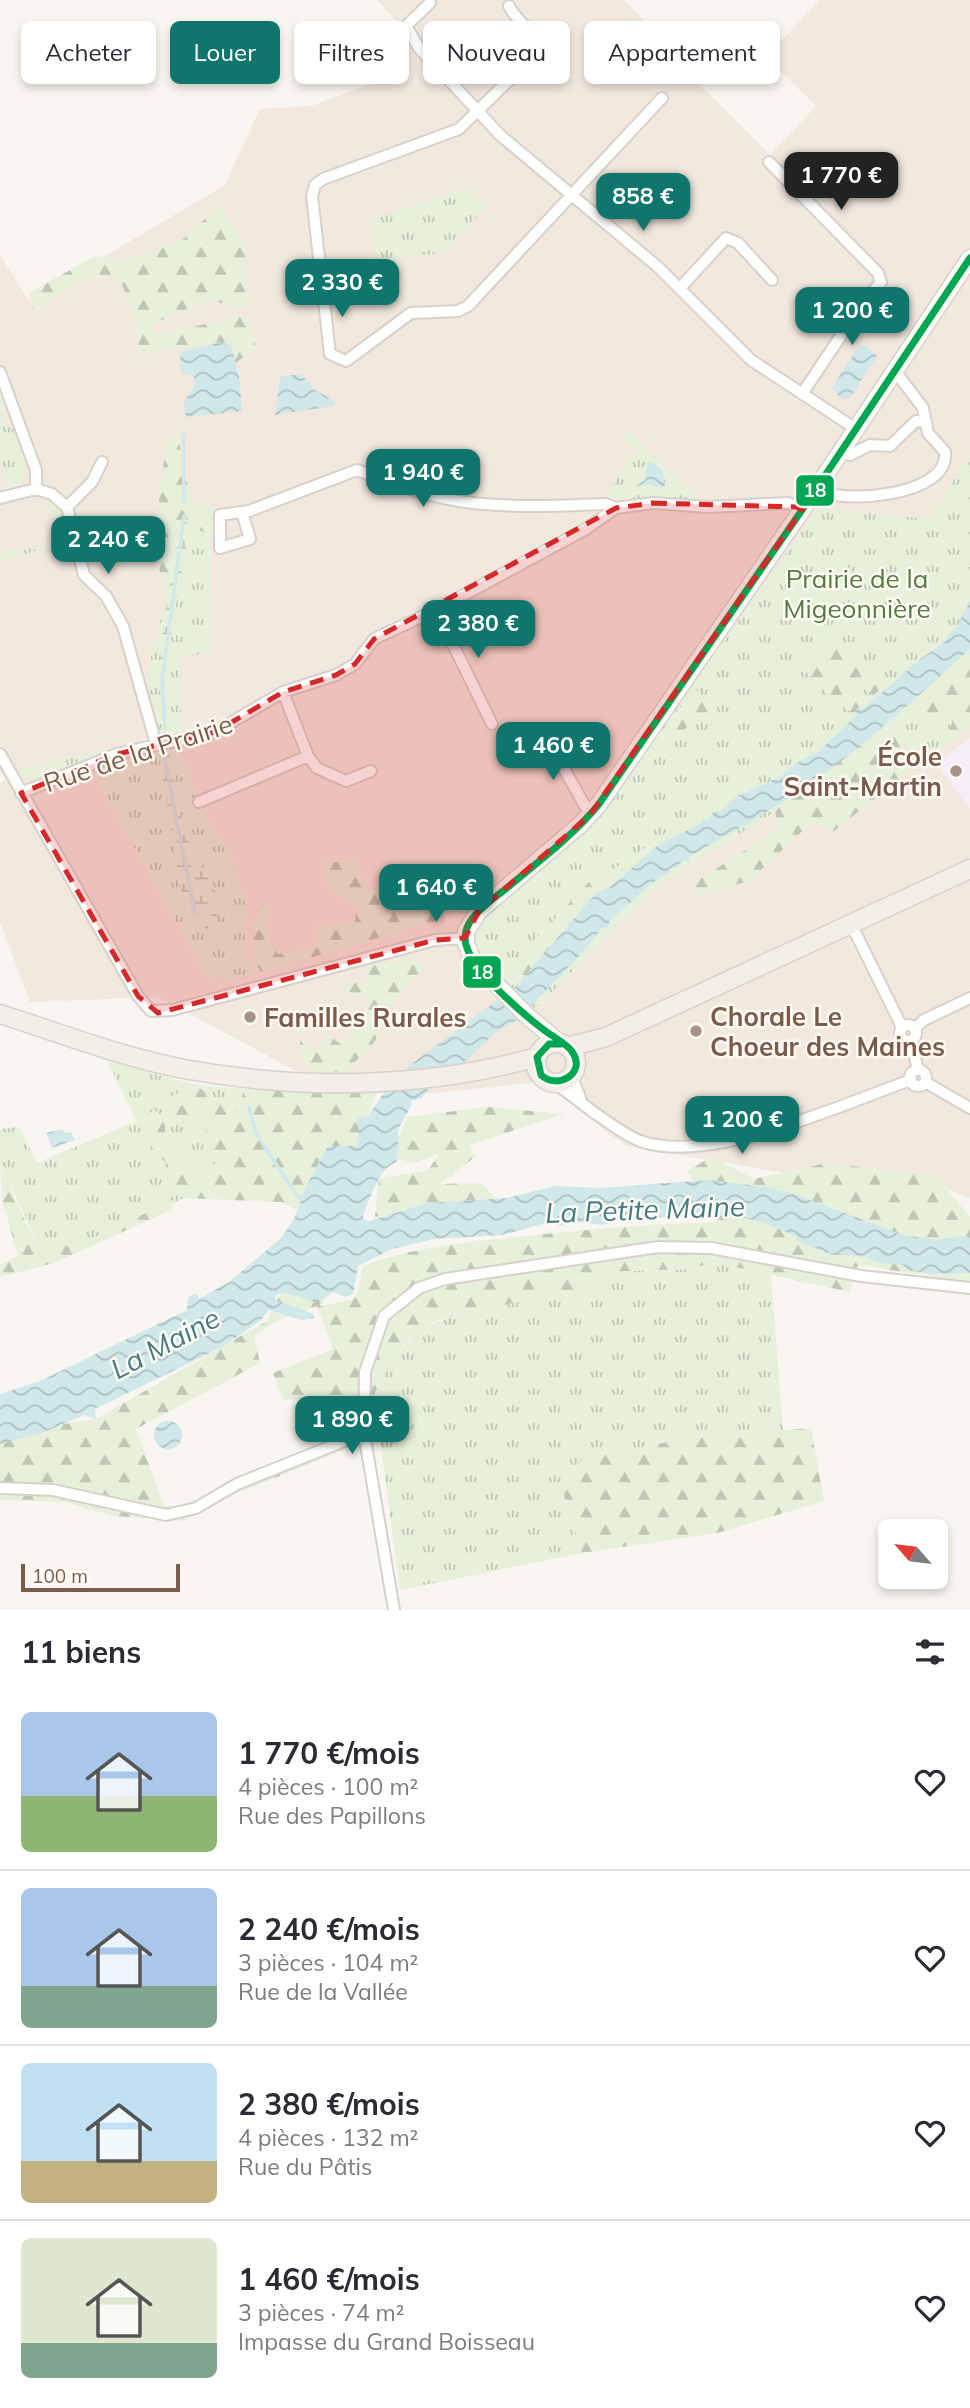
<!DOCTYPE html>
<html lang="fr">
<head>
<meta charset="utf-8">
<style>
	:root { --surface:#fff; --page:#f2f2f3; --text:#2b2b33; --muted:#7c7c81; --line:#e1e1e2; --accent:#0f766e }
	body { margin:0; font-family:Mulish,sans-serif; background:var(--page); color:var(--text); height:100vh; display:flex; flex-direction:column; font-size:26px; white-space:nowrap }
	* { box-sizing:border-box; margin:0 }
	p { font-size:23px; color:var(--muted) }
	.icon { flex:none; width:38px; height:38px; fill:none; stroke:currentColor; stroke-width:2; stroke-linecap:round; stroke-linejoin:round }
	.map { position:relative; height:1610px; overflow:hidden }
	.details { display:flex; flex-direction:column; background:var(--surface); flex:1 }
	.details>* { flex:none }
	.guide { position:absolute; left:21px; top:21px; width:929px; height:63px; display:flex; gap:14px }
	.needle { width:46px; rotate:298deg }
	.tools { position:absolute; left:878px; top:1519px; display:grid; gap:14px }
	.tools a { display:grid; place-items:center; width:70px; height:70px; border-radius:10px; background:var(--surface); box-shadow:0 4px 10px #0003; font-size:35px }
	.scale { position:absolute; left:21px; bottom:18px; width:159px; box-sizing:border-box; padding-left:7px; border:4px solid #7a5c4d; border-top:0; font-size:19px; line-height:24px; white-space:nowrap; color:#7a5c4d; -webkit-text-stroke:5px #fffaf3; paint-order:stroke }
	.price { position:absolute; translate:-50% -60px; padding:0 16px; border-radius:14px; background:var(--accent); color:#fff; font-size:23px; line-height:46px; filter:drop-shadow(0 2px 4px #0008) }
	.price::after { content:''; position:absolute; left:50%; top:42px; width:21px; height:16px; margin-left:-10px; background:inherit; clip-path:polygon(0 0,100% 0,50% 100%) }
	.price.on { background:#222; color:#fff }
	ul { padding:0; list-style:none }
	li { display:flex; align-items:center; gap:21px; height:175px; padding:0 21px }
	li+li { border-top:2px solid var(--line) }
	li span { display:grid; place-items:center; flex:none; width:196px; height:140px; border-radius:10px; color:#555 }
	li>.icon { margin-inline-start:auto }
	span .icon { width:84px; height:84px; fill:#fffc; stroke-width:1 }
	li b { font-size:30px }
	h2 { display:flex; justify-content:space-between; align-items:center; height:84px; padding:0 21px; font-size:30px }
	.pill { padding:0 24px; border-radius:10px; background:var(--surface); box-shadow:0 4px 10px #0003; font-size:24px; line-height:63px }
	.pill.on { background:var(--accent); color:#fff }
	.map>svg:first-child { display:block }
</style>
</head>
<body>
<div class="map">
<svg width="970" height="1610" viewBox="0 0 970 1610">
	<defs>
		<pattern id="grass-tufts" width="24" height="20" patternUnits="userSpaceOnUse" patternTransform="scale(1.75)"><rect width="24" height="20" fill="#e7f0db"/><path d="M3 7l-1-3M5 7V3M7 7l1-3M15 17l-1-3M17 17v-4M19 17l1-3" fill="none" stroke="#c0c6b4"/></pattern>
		<pattern id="forest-firs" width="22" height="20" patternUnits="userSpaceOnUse" patternTransform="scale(1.75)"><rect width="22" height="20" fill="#e7f0db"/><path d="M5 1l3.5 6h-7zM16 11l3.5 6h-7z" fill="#c0c6b4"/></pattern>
		<pattern id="wetland-marsh" width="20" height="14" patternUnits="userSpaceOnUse" patternTransform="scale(1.75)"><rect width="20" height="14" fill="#e7f0db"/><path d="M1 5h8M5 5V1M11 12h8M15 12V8" fill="none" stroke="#c0c6b4"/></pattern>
		<pattern id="water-waves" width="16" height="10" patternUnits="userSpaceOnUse" patternTransform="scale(1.75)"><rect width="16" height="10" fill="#d0e8ea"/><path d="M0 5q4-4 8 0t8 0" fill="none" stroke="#aebfc0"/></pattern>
	</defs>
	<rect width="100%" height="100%" fill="#f9f5f0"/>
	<path fill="#f2e8de" d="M378,0H625L702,87L770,155L816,106L766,57L820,0H970V466L535,1009L657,886L830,777L970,669V1198L912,1176L820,1179L627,1146L606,1132L589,1114L538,1082L433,1093L293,1094L300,1073L158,997L30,1002L0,922V784L6,780L0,770V255L29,301L225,185L260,109L311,106L394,75L405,33Z"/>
	<path fill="#f6eef6" d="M970,738V809L936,764Z"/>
	<path fill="url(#grass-tufts)" d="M468,188L486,207L442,253L406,257L375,270L370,220Z
		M0,388L7,409L0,413L6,428L13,426L26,466L21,483L6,490L0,463Z
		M626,430L703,503L604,499L636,451L621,436Z
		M970,454V720L942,749L914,770L903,734L884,727L830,777L657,886L535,1009L514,988L511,990L474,941L480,917L600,814L818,508L929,519Z
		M48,501L63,514L70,545L47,547L0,562V553L58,542Z
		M201,527L210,531L211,654L180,656L181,731L161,736L146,677L183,531Z
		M177,745L210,824L230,851L248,912L244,945L254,973L228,981L217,972L211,983L104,793L95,768L119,758Z
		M113,748L31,780L18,774V770Z
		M107,1061L193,1084L245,1089L236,1112L193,1084L216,1163L206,1172L187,1168L165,1136L144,1138L166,1163L165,1174L184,1198L84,1242L38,1250L26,1218L0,1164V1129L19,1127L37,1163L137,1121Z
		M712,1262L771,1275L783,1430L682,1439L561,1487L582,1553L400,1590L374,1395L391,1362L421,1327L593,1272L692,1269Z"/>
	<path fill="url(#forest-firs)" d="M221,204L244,245L250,309L207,300L153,324L154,335L248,315L256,349L235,363L231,345L222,342L138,355L139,328L120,279L92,275L33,309L29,293L95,256L125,261L181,241Z
		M177,433L193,504L213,506L214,537L199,530L187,532L168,611L154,543L166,444Z
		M840,638H843L838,646L861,660L870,673L890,682L873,695L864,689L858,693L865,703L853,714L829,696L804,670L813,668L809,659L813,652Z
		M970,648V725L944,747L953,719L923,723L932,684Z
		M695,689L716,708L671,738L663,729Z
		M882,726L902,736L910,771L834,831L812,822L749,881L698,896L695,882L779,829L774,807L825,774Z
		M676,826V834L622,869L601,894L564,928L523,987L511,979L525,950L590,881L599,879Z
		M354,859L367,892L409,874L422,898L442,905L454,899L461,882L471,878L476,886L464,906L433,922L261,972C248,948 250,929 263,904H271L266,933L278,954L317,948L319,925L355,923L356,908L328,887L322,864Z
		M417,957L424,966L390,1007L375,1041L346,1071L317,1073L302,1059L300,1041L316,1050L328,1035L342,1045L359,1024L371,1000L343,992L346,984L370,982L368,966Z
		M193,1084L236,1111L245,1089L377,1090L357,1146H328L297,1210L280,1202L184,1198L165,1174L166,1163L144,1138L137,1121L155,1110L165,1119V1136L187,1168L206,1172L216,1163L200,1113L180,1127L168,1113L169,1098Z
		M488,1107L563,1114L470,1145L475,1157L440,1184L481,1183L498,1200L375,1217L379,1179L428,1170L439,1154L414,1163L391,1157L407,1117Z
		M711,1157L754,1179L827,1163L936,1176L970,1217V1282L858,1265L850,1292L712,1262L692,1269L594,1272L592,1290C561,1295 438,1313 419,1329C399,1347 386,1372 374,1395L283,1400L273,1373L333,1349L317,1306L277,1321L254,1336L260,1363L136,1429L164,1506L181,1507L246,1474L343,1437L344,1450L223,1499L183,1521L114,1516L64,1502L0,1500V1434L96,1419L267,1321L284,1286L337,1284L319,1306L352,1300L358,1292L363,1266C416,1246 470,1242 526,1236C590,1229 653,1224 718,1222L687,1171Z
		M0,1164L38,1250L84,1242L176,1199L171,1210L54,1263L0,1277V1265L18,1256L2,1199Z
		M811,1428L824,1501L717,1533L582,1553L561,1487L581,1460L682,1439Z"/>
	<path fill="url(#wetland-marsh)" d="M186,517L188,536L164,675L165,704L161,706C155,643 172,580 182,518Z
		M169,752L174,788L186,837L215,892L218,912L212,936L207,935L200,908L185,913L159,754Z"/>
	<path fill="url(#water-waves)" d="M222,342L231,345L239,377L242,411L186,417L184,401L194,388V376L181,373L180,352Z
		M866,345L877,356L850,398L842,399L832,388L859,346Z
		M301,374L315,390L335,401L333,406L275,415L280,377Z
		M648,462H653L663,472L665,485L662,488L647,484L635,487L645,480Z
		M970,600V649C923,692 875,736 824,774C781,807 735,829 689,857L688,862L684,860L675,868H670L669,873L660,877L610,920L608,927L602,928L583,952L519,1019L495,1033L460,1066L430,1087L422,1098L411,1101L412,1104L399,1128L397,1161C394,1164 391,1164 388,1167C379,1174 365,1206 363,1219L369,1221L427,1203L507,1198L555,1186L600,1188L708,1180L766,1187L794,1194L903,1235L936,1240L970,1235V1273L931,1274L908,1270L903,1265L880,1263L867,1257L828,1253L797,1241L795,1236L767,1224L731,1214L716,1217L701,1213L638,1220L628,1218L602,1225L577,1222L558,1226L550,1222L502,1235L434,1239L392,1249L358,1266L353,1294L345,1297L334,1292L316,1302L283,1292L276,1296L275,1300L314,1314V1318L301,1320L269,1310L260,1321L222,1347L95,1409L96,1419L84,1415L42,1433L0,1444V1394L40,1381L187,1310L188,1297L196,1293L199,1299L229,1282L281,1238L295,1217L305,1188L328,1146H357L359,1131L357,1116L366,1119L387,1088L410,1065L515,987L598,891L609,888L658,845L700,824L703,819L709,820L713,812L719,813L734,798L781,776L796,763L817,753L856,716L855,708L863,709L919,660L947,640L946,637L957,626Z
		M63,1129L64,1133L71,1132L75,1140L52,1148L46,1133Z
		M154 1435a14 14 0 1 1 28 0a14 14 0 1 1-28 0Z"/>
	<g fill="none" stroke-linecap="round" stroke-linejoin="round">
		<path stroke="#d0e8ea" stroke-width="3.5" d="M183,434L184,501
			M165,729L162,681L184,516
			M164,756L195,913
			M249,1108L257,1135L295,1193L302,1199"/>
		<defs>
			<path id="street" d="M430,3L406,26L419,48L501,136L658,267L751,360L856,429
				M509,6C516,22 538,33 540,50L459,129L323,179L315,185L312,196L330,354L346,361L411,313L458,311L468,306L662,98
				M769,162L878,273L881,282L862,304L802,394
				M680,288L726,238L738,243L772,280
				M0,372L36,470V489
				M841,452L850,455L870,445L890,446L916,421L925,422
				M815,490C842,504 950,497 945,452L928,433L923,408L895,371
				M0,498L36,489L52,494L67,507L84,575L106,596L123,626L156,744
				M67,507L92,482L102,462
				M242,512L250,539L220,548V515L249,511L357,470C392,483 428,497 465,502C512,508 558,506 605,504L616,508
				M436,610L492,724
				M283,692L308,756L317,768L346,781L371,771
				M544,733L590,815
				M0,754L138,996L151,1011L172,1010L435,940L465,938
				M21,793L117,754L215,732L283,692L336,675L355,664L374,639L436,610L586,529L616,508L653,503L708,507L788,503L802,510
				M199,802L308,756
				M852,926L902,1027
				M900 1033a8 8 0 1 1 16 0a8 8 0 1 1-16 0Z
				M915,1028L924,1020L970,998
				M911,1040L918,1070
				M910 1078a8 8 0 1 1 16 0a8 8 0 1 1-16 0Z
				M571,1075L581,1100
				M554,1082C575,1098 621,1135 643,1142C714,1164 842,1104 911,1080
				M925,1082L970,1108
				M0,1488L53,1490L166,1515L196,1508L237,1484L364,1433
				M394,1610L364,1433L365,1372L384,1316L419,1288L445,1279L658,1247L711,1248L861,1276L970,1288"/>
			<path id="secondary" d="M561,1044L525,1014L472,959L466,943V931L479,911L581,824L599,804L802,510L970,258"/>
			<path id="primary" d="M0,1014C60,1033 121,1057 184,1069C298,1090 425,1089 537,1057
				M536 1063a20 20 0 1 1 40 0a20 20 0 1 1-40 0Z
				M568,1047L606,1037L970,869"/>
		</defs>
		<use href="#street" stroke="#d7d1cb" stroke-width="14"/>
		<use href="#secondary" stroke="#d9d2cb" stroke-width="19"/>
		<use href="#primary" stroke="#dad1cc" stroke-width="21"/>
		<use href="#street" stroke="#fefefd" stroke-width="10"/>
		<use href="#secondary" stroke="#fefefd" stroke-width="16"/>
		<use href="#primary" stroke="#f3eee8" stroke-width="18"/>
		<defs>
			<path id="bus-1" d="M561,1044H549L537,1057L541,1075C557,1090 586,1074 573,1053C568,1044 553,1037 544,1030C523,1014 466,966 465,939C465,932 468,924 472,919C481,906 496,897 508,887C539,861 573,836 599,804L802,510L970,258"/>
		</defs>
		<use href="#bus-1" stroke="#fffaf3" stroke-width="12"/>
		<use href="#bus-1" stroke="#00a651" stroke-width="7"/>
	</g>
	<path fill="#d62828" fill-opacity="0.2" stroke="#d62828" stroke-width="5" stroke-dasharray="14 9" stroke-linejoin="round" d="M653,503L797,507L802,510L590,815L479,911L465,938L435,940L158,1013L138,996L21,793L117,754L215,732L283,692L336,675L355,664L374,639L616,508Z"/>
	<g fill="#a69286" stroke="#fffaf3" stroke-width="2.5">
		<circle cx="956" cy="771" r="7"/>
		<circle cx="250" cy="1017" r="7"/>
		<circle cx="696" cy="1031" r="7"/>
	</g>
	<g text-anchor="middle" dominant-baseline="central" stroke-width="5" stroke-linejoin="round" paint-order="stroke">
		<g font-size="26" fill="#537a41" stroke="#fffaf3">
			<text x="857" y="578">Prairie de la<tspan x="857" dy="30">Migeonnière</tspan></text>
		</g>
		<g font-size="26" fill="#7a5c4d" stroke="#fffaf3">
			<text transform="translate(138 753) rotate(-18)">Rue de la Prairie</text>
		</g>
		<g font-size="26" font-weight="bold" fill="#7a5c4d" stroke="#fffaf3" text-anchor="start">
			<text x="942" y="756" text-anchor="end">École<tspan x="942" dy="30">Saint-Martin</tspan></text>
			<text x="710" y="1016">Chorale Le<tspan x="710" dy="30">Choeur des Maines</tspan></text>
			<text x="264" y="1017">Familles Rurales</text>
		</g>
		<g font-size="28" font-style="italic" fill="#437c86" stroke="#fffaf3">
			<text transform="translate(645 1209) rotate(-2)">La Petite Maine</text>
			<text transform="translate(165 1343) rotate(-28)">La Maine</text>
		</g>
	</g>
	<g stroke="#fffaf3" stroke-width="2.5">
		<rect x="795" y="474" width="40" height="33" rx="7" fill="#00a651"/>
		<rect x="462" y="955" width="40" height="34" rx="7" fill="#00a651"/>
	</g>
	<g font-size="19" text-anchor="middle" font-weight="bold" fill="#fff">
		<text x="815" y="497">18</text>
		<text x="482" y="979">18</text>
	</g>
</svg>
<div class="tools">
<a><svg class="needle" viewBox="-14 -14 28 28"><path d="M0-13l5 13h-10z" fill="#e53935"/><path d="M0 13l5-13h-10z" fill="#7c7c81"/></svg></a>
</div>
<div class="scale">100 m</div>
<b class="price on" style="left:841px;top:212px">1 770 €</b>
<b class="price" style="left:643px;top:233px">858 €</b>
<b class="price" style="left:342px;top:319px">2 330 €</b>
<b class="price" style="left:852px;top:347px">1 200 €</b>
<b class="price" style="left:423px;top:509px">1 940 €</b>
<b class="price" style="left:108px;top:576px">2 240 €</b>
<b class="price" style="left:478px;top:660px">2 380 €</b>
<b class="price" style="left:553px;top:782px">1 460 €</b>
<b class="price" style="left:436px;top:924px">1 640 €</b>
<b class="price" style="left:742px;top:1156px">1 200 €</b>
<b class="price" style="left:352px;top:1456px">1 890 €</b>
<div class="guide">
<a class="pill">Acheter</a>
<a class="pill on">Louer</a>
<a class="pill">Filtres</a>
<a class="pill">Nouveau</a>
<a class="pill">Appartement</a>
</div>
</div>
<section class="details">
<h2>11 biens<svg class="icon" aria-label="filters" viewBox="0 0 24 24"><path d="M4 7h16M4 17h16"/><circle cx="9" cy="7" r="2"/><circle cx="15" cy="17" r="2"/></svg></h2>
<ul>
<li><span style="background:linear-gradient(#a9c7e8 60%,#8fb573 0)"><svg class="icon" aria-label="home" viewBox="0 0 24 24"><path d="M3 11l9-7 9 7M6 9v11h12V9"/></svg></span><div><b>1 770 €/mois</b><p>4 pièces · 100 m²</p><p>Rue des Papillons</p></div><svg class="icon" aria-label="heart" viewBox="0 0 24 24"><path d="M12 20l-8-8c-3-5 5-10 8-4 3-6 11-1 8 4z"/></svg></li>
<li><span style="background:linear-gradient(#a9c7e8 70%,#7fa58c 0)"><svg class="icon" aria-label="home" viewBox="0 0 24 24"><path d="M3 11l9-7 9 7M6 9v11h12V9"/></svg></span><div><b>2 240 €/mois</b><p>3 pièces · 104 m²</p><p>Rue de la Vallée</p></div><svg class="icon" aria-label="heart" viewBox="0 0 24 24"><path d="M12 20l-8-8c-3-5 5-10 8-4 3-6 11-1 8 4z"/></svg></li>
<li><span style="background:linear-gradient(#bfe0f5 70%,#c2b280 0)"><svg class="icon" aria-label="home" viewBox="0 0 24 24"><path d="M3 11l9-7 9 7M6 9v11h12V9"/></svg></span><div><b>2 380 €/mois</b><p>4 pièces · 132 m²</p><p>Rue du Pâtis</p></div><svg class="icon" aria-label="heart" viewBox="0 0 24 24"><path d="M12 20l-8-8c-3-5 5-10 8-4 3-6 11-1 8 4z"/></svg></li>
<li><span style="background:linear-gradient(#dfe7d0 75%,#7fa58c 0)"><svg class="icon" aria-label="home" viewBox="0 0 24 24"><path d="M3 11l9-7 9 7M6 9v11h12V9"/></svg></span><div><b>1 460 €/mois</b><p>3 pièces · 74 m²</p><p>Impasse du Grand Boisseau</p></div><svg class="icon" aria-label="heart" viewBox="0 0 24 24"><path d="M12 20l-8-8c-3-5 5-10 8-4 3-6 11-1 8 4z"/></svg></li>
</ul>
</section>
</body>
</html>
